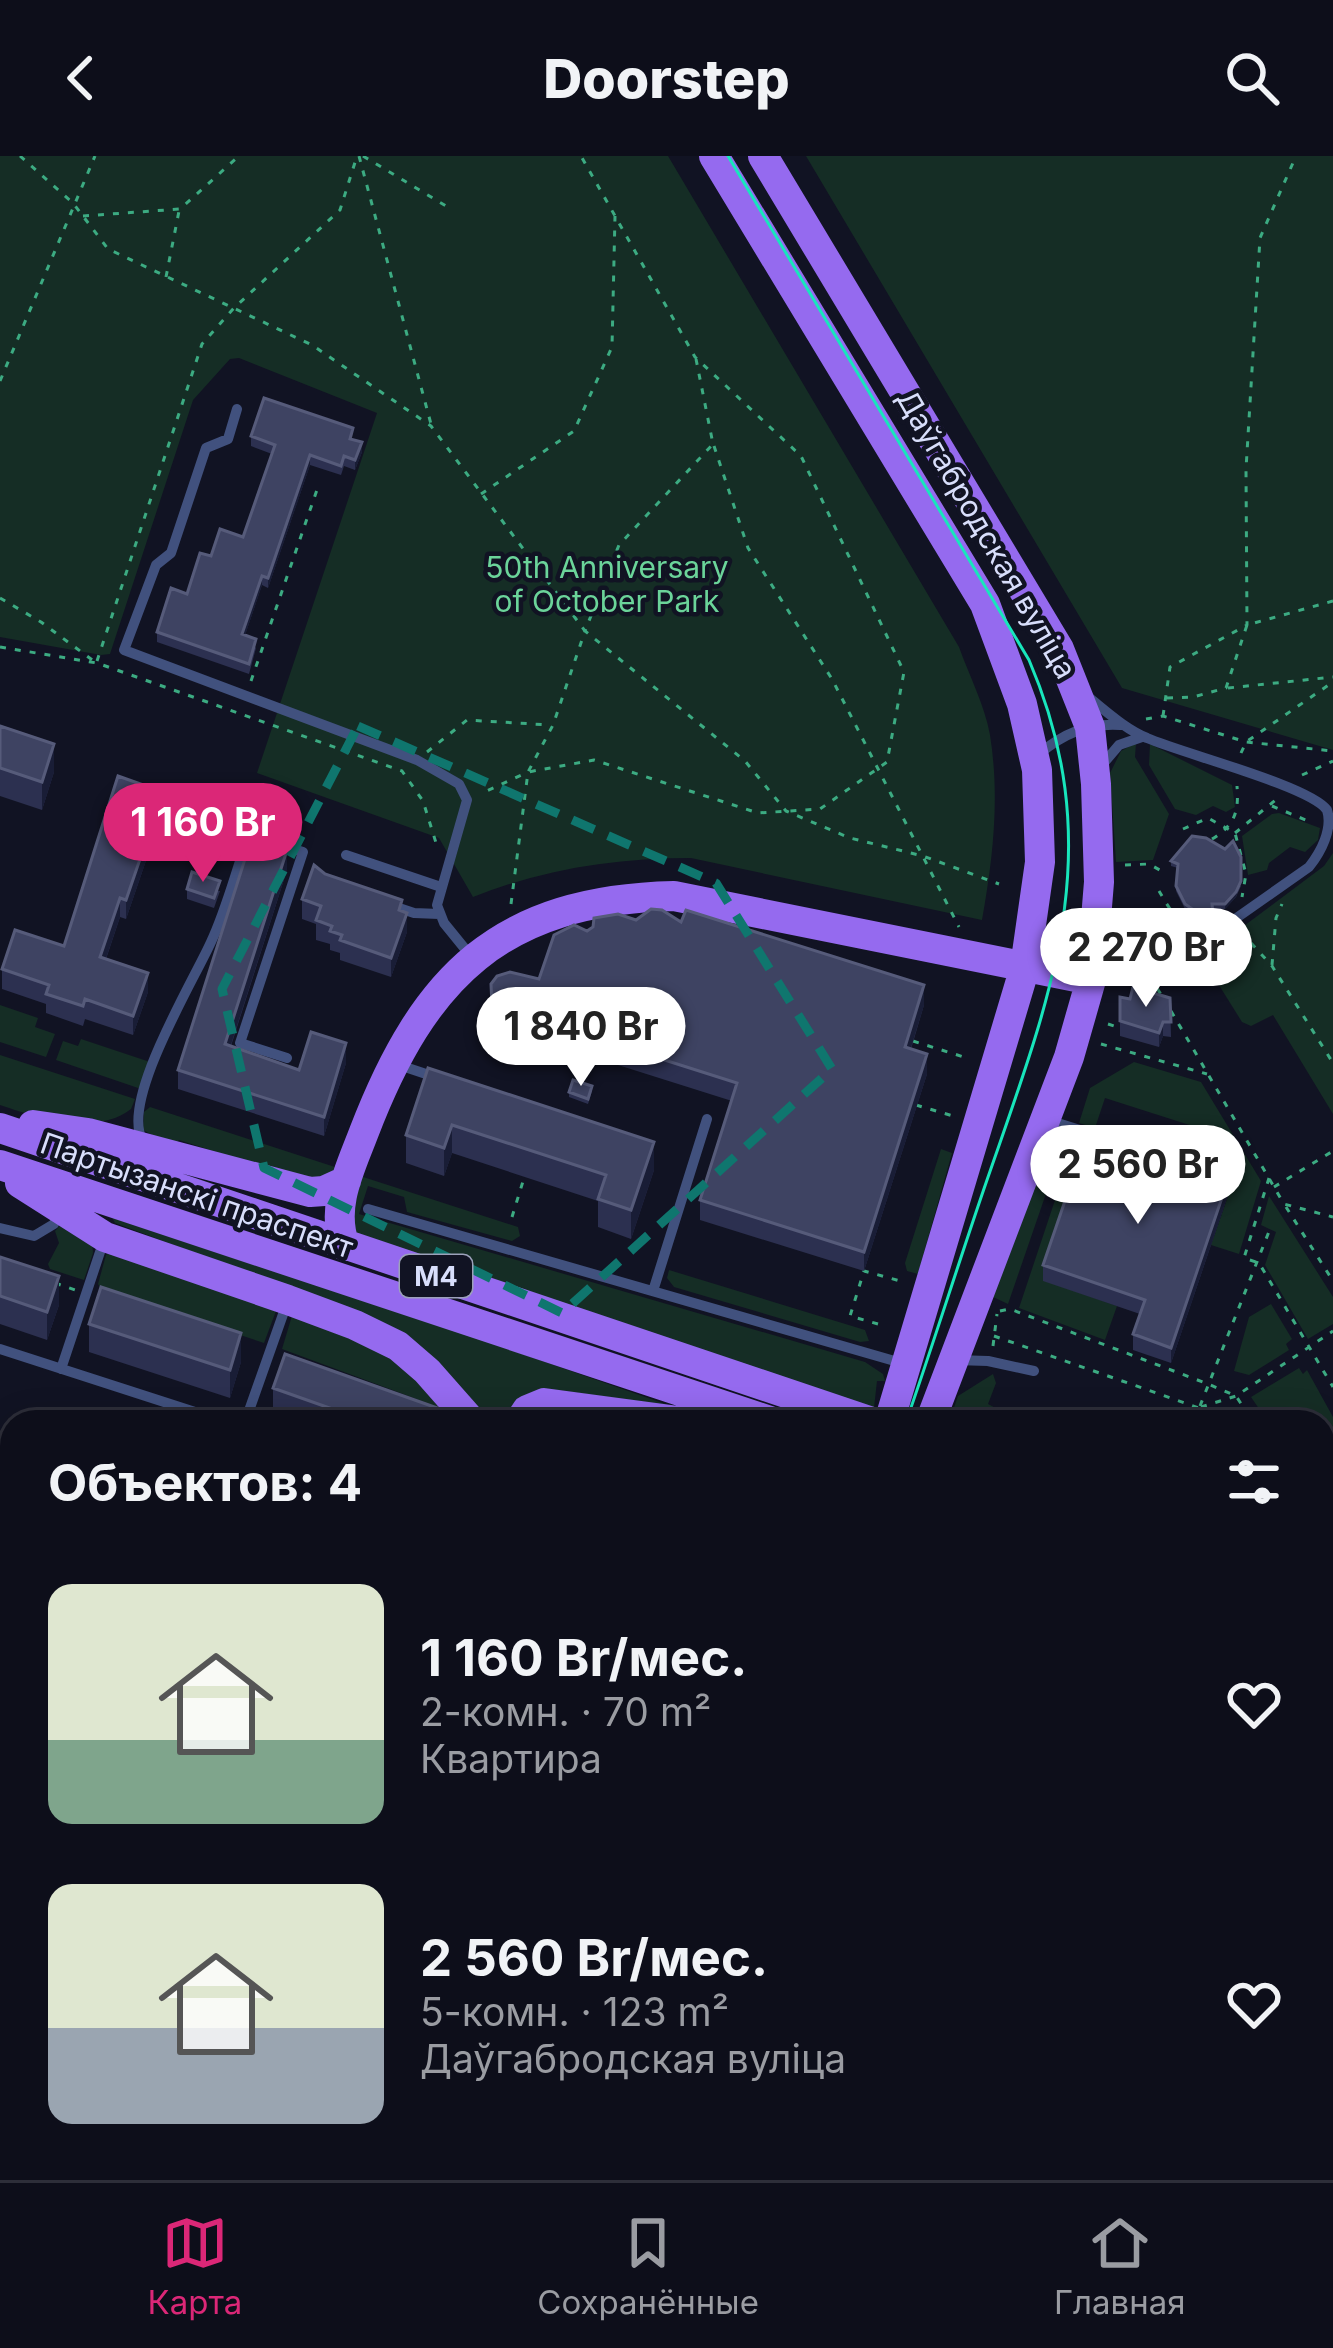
<!DOCTYPE html>
<html lang="ru">
<head>
<meta charset="utf-8">
<style>
	:root { --surface:#0d0e1a; --page:#1b1c27; --text:#f1f3f6; --muted:#9a9ca2; --line:#2d2e39; --accent:#db2777 }
	body { margin:0; font-family:Inter,sans-serif; background:var(--page); color:var(--text); height:100vh; display:flex; flex-direction:column; font-size:45px; white-space:nowrap }
	* { box-sizing:border-box; margin:0 }
	p { font-size:39px; color:var(--muted) }
	.icon { flex:none; width:66px; height:66px; fill:none; stroke:currentColor; stroke-width:2; stroke-linecap:round; stroke-linejoin:round }
	.map { position:relative; flex:1; overflow:hidden }
	.drawer { position:absolute; left:0px; top:1254px; width:1335px; height:771px; display:flex; flex-direction:column; background:var(--surface); border-radius:36px 36px 0 0; box-shadow:0 6px 30px #0003,0 0 0 3px var(--line) }
	.drawer>* { flex:none }
	.price { position:absolute; translate:-50% -102px; padding:0 27px; border-radius:42px; background:#fff; color:#222; font-size:39px; line-height:78px; filter:drop-shadow(0 3px 6px #0008) }
	.price::after { content:''; position:absolute; left:50%; top:72px; width:36px; height:27px; margin-left:-18px; background:inherit; clip-path:polygon(0 0,100% 0,50% 100%) }
	.price.active { background:var(--accent); color:#fff }
	ul { padding:0; list-style:none }
	li { display:flex; align-items:center; gap:36px; height:300px; padding:0 48px }
	li span { display:grid; place-items:center; flex:none; width:336px; height:240px; border-radius:24px; color:#555 }
	li>.icon { margin-inline-start:auto }
	span .icon { width:144px; height:144px; fill:#fffc; stroke-width:1 }
	li b { font-size:51px }
	h2 { display:flex; justify-content:space-between; align-items:center; height:144px; padding:0 48px; font-size:51px }
	header { display:flex; justify-content:space-between; align-items:center; height:156px; padding:0 48px; background:var(--surface); font-size:54px; font-weight:800 }
	.menu { display:flex; justify-content:space-around; align-items:center; height:168px; border-top:3px solid var(--line); background:var(--surface); font-size:33px; color:var(--muted) }
	.menu a { display:grid; justify-items:center; gap:6px }
	.menu .active { color:var(--accent) }
	.map>svg:first-child { display:block }
</style>
</head>
<body>
<header><svg class="icon" aria-label="back" viewBox="0 0 24 24"><path d="M15 5l-7 7 7 7"/></svg>Doorstep<svg class="icon" aria-label="search" viewBox="0 0 24 24"><circle cx="10" cy="10" r="6"/><path d="M15 15l6 6"/></svg></header>
<div class="map">
<svg width="1333" height="2024" viewBox="0 0 1333 2024">
	<rect width="100%" height="100%" fill="#111323"/>
	<path fill="#152d25" d="M0,0H668L959,491C969,519 985,550 990,579C1000,642 993,702 982,764L691,702C616,702 543,713 473,741L439,682L257,617L377,257L239,202L230,203L193,244L110,498L101,499L0,481Z
		M806,0H1333V594L1122,532Z
		M1136,587L1135,601L1169,658L1153,704L1116,706L1110,617L1121,595Z
		M1150,588L1232,629L1235,651L1226,656L1213,650L1196,659L1175,653L1149,609Z
		M1279,657L1320,672L1318,684L1305,696L1290,691L1269,707L1267,714L1248,719L1242,680L1272,658Z
		M1333,697V958L1273,859L1251,870L1242,866L1207,810L1213,793L1324,710Z
		M0,849L38,862L35,871L55,878L46,901L0,886Z
		M81,883L150,906L141,933L56,904L63,885L78,890Z
		M0,899L135,943L131,953C97,980 38,962 0,949Z
		M1134,906L1201,926L1261,1025L1239,1098L1211,1089L1234,1023L1205,974L1105,942L1095,972L1079,967L1090,932Z
		M150,951L338,1012L326,1024L279,1016L179,984L173,990L143,974L144,956Z
		M1076,981L1090,986L1043,1124L1117,1150L1105,1184L1019,1152Z
		M1050,988L1059,991L1060,997L1008,1148L991,1140Z
		M941,993L952,997L918,1118L907,1115L905,1107Z
		M357,1019L518,1071L520,1080L512,1085L407,1056L404,1041L368,1030L359,1058L865,1206L883,1218L885,1225H877L874,1252L356,1080L341,1058Z
		M1269,1040L1333,1141V1168L1308,1183L1265,1109L1276,1076L1261,1069Z
		M108,1053L671,1250L558,1234L506,1266L475,1256L377,1165L115,1067Z
		M65,1064L92,1083L93,1097L84,1124L50,1113L48,1108L59,1087L55,1075Z
		M114,1094L279,1147L264,1187L101,1133L98,1128L106,1099Z
		M669,1114L865,1174L869,1185L860,1186L674,1131L667,1122Z
		M1271,1148L1292,1183L1286,1188L1289,1194L1249,1219L1234,1215L1249,1161Z
		M294,1153L395,1198L449,1255L282,1193Z
		M1299,1212L1303,1218L1307,1214L1333,1261V1329L1323,1325V1266H1268L1251,1241Z
		M993,1218L996,1227L988,1248L1022,1266H949L958,1240Z
		M262,2013H598L594,2024H259Z"/>
	<g fill="none" stroke-linecap="round" stroke-linejoin="round">
		<path stroke="#3cab82" stroke-width="3" stroke-dasharray="6 9" stroke-linecap="butt" d="M20,0L73,47L108,93L312,189L431,270L585,475L553,569L528,616L480,638
			M359,0L431,268
			M363,0L451,53
			M83,60L180,53L239,0
			M166,121L179,55
			M696,203L713,288L619,389L585,475L745,605L786,655L850,682L923,700L999,728
			M0,225L95,0
			M714,290L748,392L832,523L959,771
			M481,338L574,275L612,191L615,60
			M0,442L41,466L95,506
			M0,491L97,507L402,615L423,645L437,690
			M97,505L202,188L234,152L340,54L357,0
			M251,525L319,328
			M1228,532L1333,521
			M1167,542L1193,541L1226,532L1247,469L1333,445
			M1163,560L1170,511L1247,469L1246,313L1260,82L1296,0
			M1146,563L1163,560L1246,586L1333,595
			M427,596L467,564L550,569
			M1241,597L1246,586L1333,526
			M1302,619L1333,605
			M1272,650L1313,667
			M1183,673L1208,662L1235,677L1246,718L1242,741
			M1235,677L1278,642
			M1212,683C1235,669 1239,656 1237,630
			M1125,709L1149,708L1165,717
			M1159,735C1168,750 1177,769 1197,770
			M511,748L528,616L594,604L758,657L820,653L887,606L904,516L801,300L695,201L581,0
			M1119,768L1163,842
			M1241,776L1272,810L1333,907
			M1272,809L1276,762L1282,748
			M1171,855L1284,1048L1333,1061
			M1108,868L1123,873
			M913,885L970,903
			M1101,888L1207,918
			M916,949L953,960
			M1269,1022L1244,1102L1259,1107L1333,1231
			M1274,1031L1333,995
			M1286,1051L1333,1125
			M512,1061L524,1022
			M55,1127L75,1134
			M1000,1155L1010,1153L1208,1228L1236,1240L1253,1266
			M878,1168L850,1160L864,1115L904,1126
			M994,1180L1239,1266
			M993,1190L997,1158
			M1200,1250L1270,1073
			M1201,1251L1236,1240L1333,1175
			M1323,1370L1333,1372
			M1323,1720L1333,1719
			M1323,1736L1333,1772
			M1160,2013L1165,2024
			M1084,2024L1096,2013"/>
		<path stroke="#41517e" stroke-width="10" d="M237,253L228,283L206,292L171,397L156,409L124,494L417,604L459,628L467,644L437,749L444,767L470,799
			M1087,540C1106,555 1125,573 1147,582C1181,597 1310,630 1327,654C1333,673 1321,696 1309,711L1188,796
			M1039,598C1063,578 1087,567 1120,569
			M1102,609L1119,589L1142,581
			M346,699L441,731
			M390,749L414,757L439,758
			M396,908L435,921
			M1048,964L1099,980
			M143,985C119,947 193,826 211,786C227,752 236,714 249,679L303,696L240,887L287,902
			M368,1053L905,1208
			M0,1072L34,1080L54,1068L58,1057
			M653,1135L707,963
			M0,1193L226,1266
			M955,1204L988,1205L1034,1215
			M61,1213L104,1084
			M245,1266L287,1147
			M0,1329L12,1334
			M1323,1624L1333,1627
			M0,1680L12,1667
			M0,1790L12,1755
			M1323,1883L1333,1853
			M0,2006L12,2010
			M1298,2013L1330,2024
			M84,2024L87,2013
			M156,2024L159,2013
			M253,2024L256,2013
			M1273,2024L1277,2013"/>
		<path stroke="#799af1" stroke-width="24" d="M0,1742L12,1746
			M807,2013L839,2024
			M659,2024L663,2013"/>
		<path stroke="#956aef" stroke-width="30" d="M714,0L985,448L1022,548L1037,614L1040,706L1025,811L889,1266
			M763,0L1059,493L1090,571L1096,628L1099,726L1091,824L1069,901L930,1266
			M33,969L88,977L310,1036L324,1035L346,1025
			M0,972L872,1266
			M0,1009L773,1266
			M20,1027L105,1081L288,1144L355,1169L398,1190L427,1215L472,1266
			M345,1090C330,1051 350,1013 364,976C424,820 500,744 674,740L1091,824
			M519,1266L527,1254L544,1247L686,1266
			M1323,1417L1333,1420
			M1323,1450L1333,1453"/>
		<path stroke="#18e6bc" stroke-width="3" d="M728,0L1029,504C1111,695 1050,842 987,1024C959,1105 934,1186 906,1266
			M635,2024L639,2013"/>
	</g>
	<path fill="#2c3050" d="M251,280L353,284L362,296L355,314L344,310L341,319L310,309L268,432L262,429L245,479L256,492L249,518L157,486V476L187,438L211,400L243,381L272,298L251,290Z
		M0,570L54,616L42,654L0,640Z
		M163,655L126,763L120,761L106,803L148,836L133,879L85,863L83,870L46,857V848L2,833V813L64,790Z
		M1171,705L1241,730L1236,741L1225,753H1212L1213,764L1198,762L1185,753L1176,735L1178,712L1171,710Z
		M287,714L231,890L299,914L346,907L324,980L178,933V914Z
		M325,718L402,755L407,776L391,821L340,804V797L330,794V788L316,784V768L302,763V743Z
		M187,733L220,735L214,752L187,743Z
		M636,764L681,766L924,849L911,893L927,918L864,1115L700,1064V1044L732,945L523,879L517,884L501,879L492,871L491,828L539,823L587,775Z
		M1120,841L1130,843L1170,842L1171,881L1163,880L1159,891L1120,880Z
		M428,912L654,1014L631,1083L598,1071V1045L452,997L444,1020L406,1007V979Z
		M592,935L588,948L569,941V936Z
		M1230,1033L1171,1207L1133,1194V1178L1140,1158L1043,1125V1109Z
		M0,1101L59,1149L47,1184L0,1168Z
		M89,1168L241,1206L230,1242L89,1196Z
		M273,1232L457,1266H288L273,1261Z
		M0,1333L12,1337V1393L0,1390Z
		M1323,1532L1333,1535V1598L1323,1595Z
		M0,1545L12,1549V1635L0,1632Z
		M12,1819L2,1985L0,1984V1856Z
		M1333,1876V2008L1323,2004V1907Z
		M103,2013H143L140,2024H109L103,2022Z"/>
	<path fill="#191d36" d="M362,286V296L355,314V304Z
		M310,299V309L268,432V422Z
		M262,420V429L242,488V478Z
		M54,588V616L42,654V626Z
		M163,636V655L126,763V744Z
		M287,694V714L225,907V888Z
		M1241,725L1236,741L1225,753V748Z
		M120,742V761L100,820V801Z
		M407,757V776L391,821V802Z
		M148,817V836L133,879V860Z
		M924,829V849L905,911V891Z
		M523,859V879L517,884V864Z
		M1163,866V880L1159,891V877Z
		M346,887V907L324,980V961Z
		M927,898V918L864,1115V1096Z
		M452,969V997L444,1020V992Z
		M654,986V1014L631,1083V1054Z
		M1230,1018V1033L1171,1207V1192Z
		M59,1120V1149L47,1184V1156Z
		M241,1177V1206L230,1242V1214Z
		M12,1937V1956L2,1985V1966Z
		M137,2013H143L140,2024H137Z"/>
	<path fill="#3e4362" stroke="#565b7a" stroke-width="3" d="M264,242L353,272L350,283L362,286L355,304L344,300L341,310L310,299L268,422L262,420L242,478L256,483L249,508L157,476L171,432L187,438L200,397L211,400L220,373L243,381L275,289L251,280Z
		M0,570L54,588L42,626L0,612Z
		M118,620L163,636L126,744L120,742L100,801L148,817L133,860L85,843L83,850L46,838L49,829L2,813L15,774L64,790Z
		M1192,680L1206,682L1225,693L1233,685L1241,701V725L1236,736L1225,748H1212L1213,759L1198,757L1185,748L1176,730L1178,708L1171,705Z
		M251,684L287,694L225,888L299,914L311,876L346,887L324,961L178,914Z
		M314,709L325,718L402,744L399,754L407,757L391,802L340,784L342,779L330,775L332,770L316,764L321,750L302,743Z
		M192,716L220,725L214,742L187,733Z
		M651,753L662,754L681,766L686,754L924,829L905,891L927,898L864,1096L700,1044L737,927L523,859L517,864L501,860L492,851L491,828L497,820L510,816L539,823L554,779L574,769L587,775L593,771L594,762L618,758L636,764Z
		M1133,831L1170,842L1171,866H1163L1159,877L1120,865V841L1130,843Z
		M428,912L654,986L631,1054L598,1043L606,1019L452,969L444,992L406,979Z
		M573,924L592,930L588,943L569,936Z
		M1090,972L1230,1018L1171,1192L1133,1178L1145,1144L1043,1109Z
		M0,1101L59,1120L47,1156L0,1140Z
		M101,1131L241,1177L230,1214L89,1168Z
		M285,1198L457,1259L454,1266H369L273,1232Z
		M0,1333L12,1337V1384L0,1380Z
		M1323,1532L1333,1535V1572L1323,1569Z
		M0,1545L12,1549V1616L0,1612Z
		M12,1819V1937L2,1966L0,1965V1856Z
		M1333,1876V1988L1323,1985V1907Z
		M20,2013H51L57,2015L54,2024H17Z
		M694,2013H747L780,2024H690Z
		M1091,2013H1109L1141,2024H1087Z"/>
	<path fill="none" stroke="#0f766e" stroke-width="9" stroke-dasharray="24 15" stroke-linejoin="round" d="M358,570L716,727L832,913L562,1157L264,1012L222,833Z"/>
	<g text-anchor="middle" dominant-baseline="central" stroke-width="9" stroke-linejoin="round" paint-order="stroke">
		<rect fill="#111323" stroke="#9ca1ba" stroke-width="3" x="400" y="1099" width="72" height="42" rx="9"/>
		<g font-size="27" font-weight="bold" fill="#d8defb">
			<text x="436" y="1120">М4</text>
		</g>
		<g font-size="30" fill="#d8defb" stroke="#111323">
			<text transform="translate(987 378) rotate(60)">Даўгабродская вуліца</text>
			<text transform="translate(197 1039) rotate(19)">Партызанскі праспект</text>
		</g>
		<g font-size="30" fill="#6bd49a" stroke="#111323">
			<text x="607" y="411">50th Anniversary<tspan x="607" dy="34">of October Park</tspan></text>
		</g>
	</g>
</svg>
<b class="price active" style="left:203px;top:729px">1 160 Br</b>
<b class="price" style="left:1146px;top:854px">2 270 Br</b>
<b class="price" style="left:581px;top:933px">1 840 Br</b>
<b class="price" style="left:1138px;top:1071px">2 560 Br</b>
<section class="drawer">
<h2>Объектов: 4<svg class="icon" aria-label="filters" viewBox="0 0 24 24"><path d="M4 7h16M4 17h16"/><circle cx="9" cy="7" r="2"/><circle cx="15" cy="17" r="2"/></svg></h2>
<ul>
<li><span style="background:linear-gradient(#dfe7d0 65%,#7fa58c 0)"><svg class="icon" aria-label="home" viewBox="0 0 24 24"><path d="M3 11l9-7 9 7M6 9v11h12V9"/></svg></span><div><b>1 160 Br/мес.</b><p>2-комн. · 70 m²</p><p>Квартира</p></div><svg class="icon" aria-label="heart" viewBox="0 0 24 24"><path d="M12 20l-8-8c-3-5 5-10 8-4 3-6 11-1 8 4z"/></svg></li>
<li><span style="background:linear-gradient(#dfe7d0 60%,#9aa5b1 0)"><svg class="icon" aria-label="home" viewBox="0 0 24 24"><path d="M3 11l9-7 9 7M6 9v11h12V9"/></svg></span><div><b>2 560 Br/мес.</b><p>5-комн. · 123 m²</p><p>Даўгабродская вуліца</p></div><svg class="icon" aria-label="heart" viewBox="0 0 24 24"><path d="M12 20l-8-8c-3-5 5-10 8-4 3-6 11-1 8 4z"/></svg></li>
</ul>
</section>
</div>
<nav class="menu">
<a class="active"><svg class="icon" aria-label="map" viewBox="0 0 24 24"><path d="M3 6l6-2 6 2 6-2v14l-6 2-6-2-6 2zM9 4v14M15 6v14"/></svg>Карта</a>
<a><svg class="icon" aria-label="saved" viewBox="0 0 24 24"><path d="M7 4h10v16l-5-4-5 4z"/></svg>Сохранённые</a>
<a><svg class="icon" aria-label="home" viewBox="0 0 24 24"><path d="M3 11l9-7 9 7M6 9v11h12V9"/></svg>Главная</a>
</nav>
</body>
</html>
